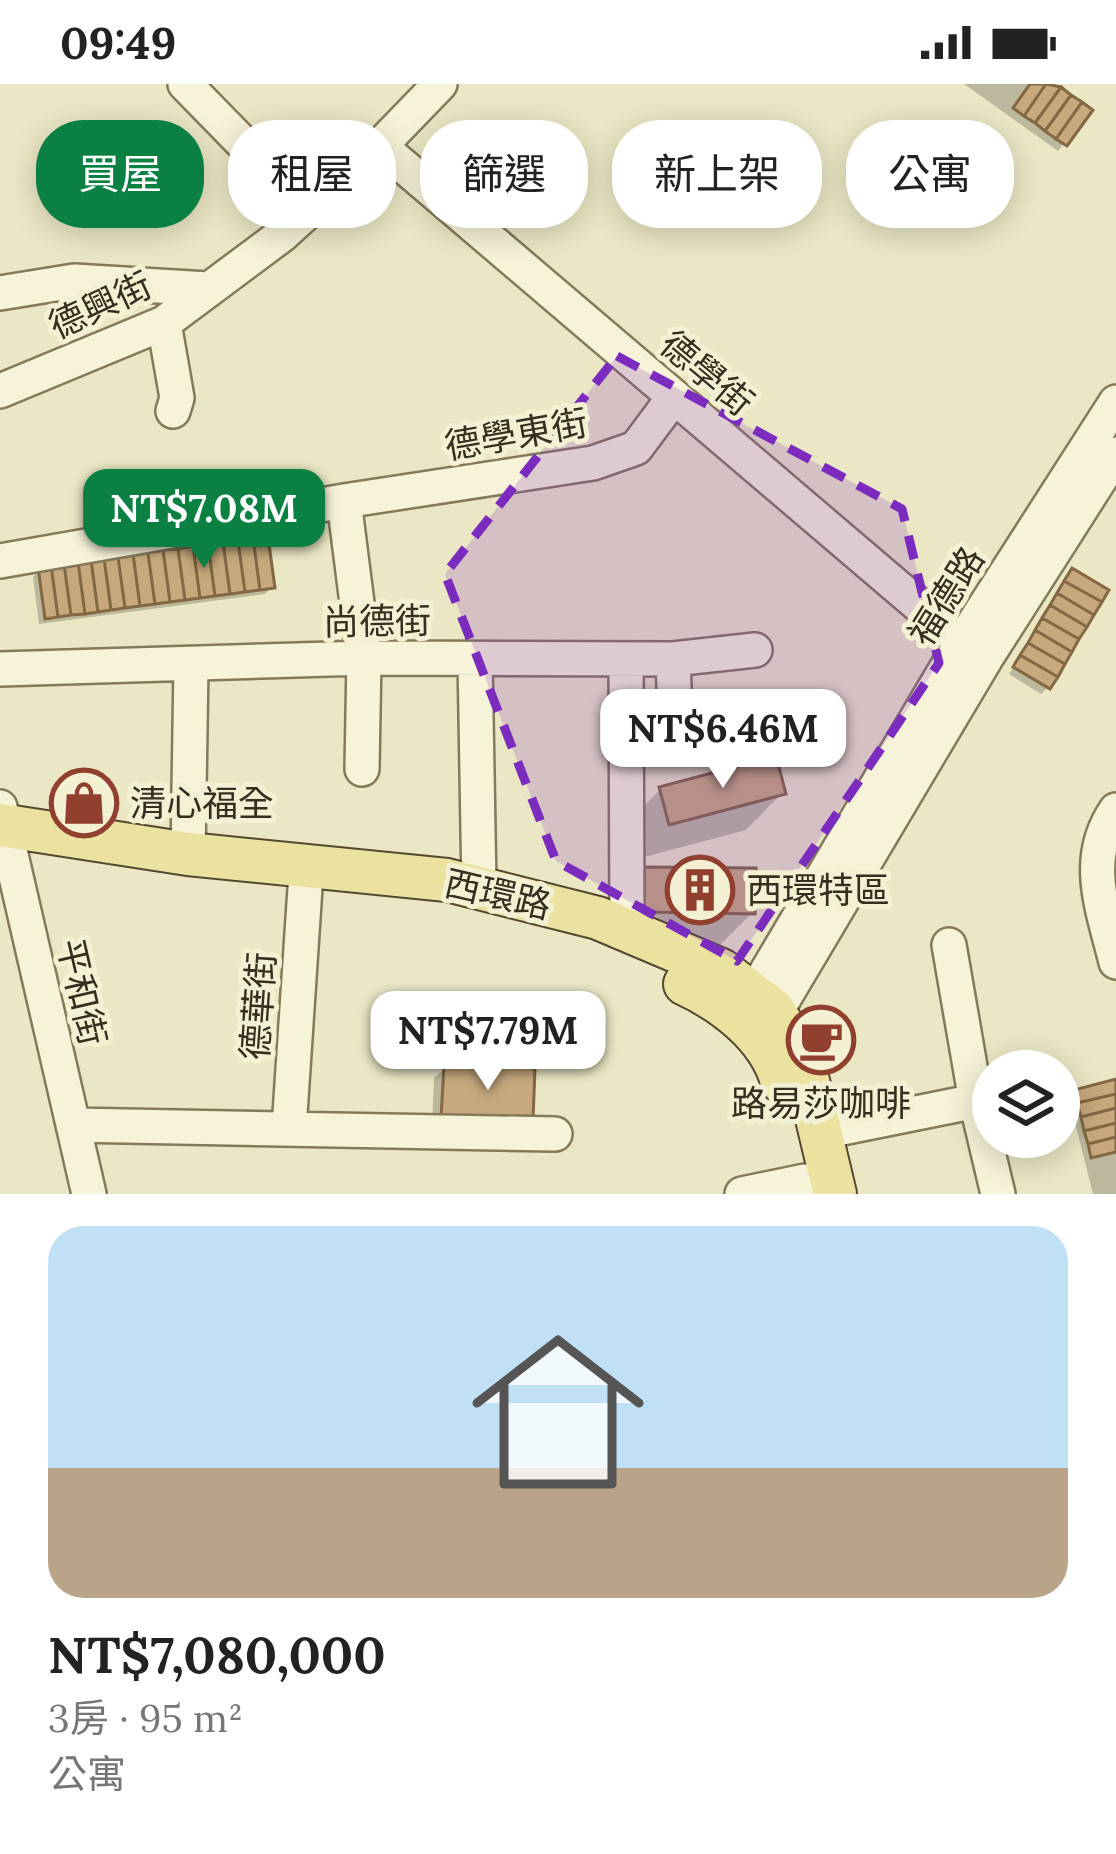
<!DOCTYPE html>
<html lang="zh-TW">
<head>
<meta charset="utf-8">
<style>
	:root { --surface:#fff; --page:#f6f6f6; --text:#222; --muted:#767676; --line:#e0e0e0; --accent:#0b8043 }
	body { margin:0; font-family:Lora,"Noto Sans TC",serif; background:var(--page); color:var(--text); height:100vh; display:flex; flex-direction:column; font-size:45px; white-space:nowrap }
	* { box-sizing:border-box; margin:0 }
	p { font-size:39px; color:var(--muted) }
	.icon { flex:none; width:66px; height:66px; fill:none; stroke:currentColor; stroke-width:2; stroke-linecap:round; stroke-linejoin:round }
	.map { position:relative; height:1110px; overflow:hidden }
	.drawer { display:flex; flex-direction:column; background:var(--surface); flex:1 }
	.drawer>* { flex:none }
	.top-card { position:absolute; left:36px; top:36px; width:1044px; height:108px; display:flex; gap:24px }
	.tools { position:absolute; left:972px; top:966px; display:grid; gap:24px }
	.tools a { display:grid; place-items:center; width:108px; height:108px; border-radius:50%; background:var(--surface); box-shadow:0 6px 30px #0003; font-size:60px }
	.price { position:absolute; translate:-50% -102px; padding:0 27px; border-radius:24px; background:#fff; color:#222; font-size:39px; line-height:78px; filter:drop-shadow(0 3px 6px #0008) }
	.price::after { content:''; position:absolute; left:50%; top:72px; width:36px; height:27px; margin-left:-18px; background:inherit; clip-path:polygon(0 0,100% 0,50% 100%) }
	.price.on { background:var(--accent); color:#fff }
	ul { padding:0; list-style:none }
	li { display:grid; align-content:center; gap:24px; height:636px; padding:0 48px }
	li+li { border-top:3px solid var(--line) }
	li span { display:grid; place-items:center; height:372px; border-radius:36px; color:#555 }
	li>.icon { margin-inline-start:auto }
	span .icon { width:216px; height:216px; fill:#fffc; stroke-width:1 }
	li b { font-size:51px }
	.pill { padding:0 42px; border-radius:48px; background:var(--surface); box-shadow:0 6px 30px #0003; font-size:42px; line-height:108px }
	.pill.on { background:var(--accent); color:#fff }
	.status { display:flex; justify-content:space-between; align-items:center; height:84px; padding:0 60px; background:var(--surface); direction:ltr }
	.status svg { height:33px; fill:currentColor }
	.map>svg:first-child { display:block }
</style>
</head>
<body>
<div class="status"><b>09:49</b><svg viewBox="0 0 49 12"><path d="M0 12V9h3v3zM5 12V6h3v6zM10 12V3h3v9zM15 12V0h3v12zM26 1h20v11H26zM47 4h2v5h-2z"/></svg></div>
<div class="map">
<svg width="1116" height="1110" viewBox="0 0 1116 1110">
	<rect width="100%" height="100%" fill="#ebe7c5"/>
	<path fill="#0003" d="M964,0H1051L1089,27L1058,67Z
		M39,486L272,503L265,510L39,540L33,493Z
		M1066,495L1048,603L1041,610L1009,590Z
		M660,706L782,709L746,746L633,776L624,742Z
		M645,786L752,829L716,865L608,864L609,822Z
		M445,984L532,987L432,1043L434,994Z
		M1116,998V1110H1093L1069,1015L1075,1008Z"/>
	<path fill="#c7a97d" stroke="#836843" stroke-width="3" d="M1030,0H1046L1024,32L1013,24Z
		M1046,0L1061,3L1035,39L1024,32Z
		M1061,3L1071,11L1045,47L1035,39Z
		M1071,11L1082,18L1056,55L1045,47Z
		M1082,18L1093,26L1067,62L1056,55Z
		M268,453L275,504L260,506L253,454Z
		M253,454L260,506L245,508L238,457Z
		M238,457L245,508L230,510L223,458Z
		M223,458L230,510L215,512L208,461Z
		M208,461L215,512L200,514L193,462Z
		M193,462L200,514L185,516L178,465Z
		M178,465L185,516L170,518L163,466Z
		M163,466L170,518L155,520L148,469Z
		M148,469L155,520L140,522L133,470Z
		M133,470L140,522L125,524L118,473Z
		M118,473L125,524L111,526L104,474Z
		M104,474L111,526L98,528L91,476Z
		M91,476L98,528L85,530L78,478Z
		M78,478L85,530L71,531L64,480Z
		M64,480L71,531L58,533L51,481Z
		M51,481L58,533L45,535L38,483Z
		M1072,484L1109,506L1102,518L1064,497Z
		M1064,497L1102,518L1094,531L1057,509Z
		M1057,509L1094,531L1087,543L1050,521Z
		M1050,521L1087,543L1079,555L1042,534Z
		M1042,534L1079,555L1072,568L1035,546Z
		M1035,546L1072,568L1065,580L1028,559Z
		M1028,559L1065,580L1058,593L1020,571Z
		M1020,571L1058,593L1050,605L1013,583Z
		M776,672L786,710L669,741L659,703Z
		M644,783L756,784L755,830L643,828Z
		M444,981L535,984L533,1037L441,1034Z
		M1116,995V1010L1077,1019L1074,1006Z
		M1116,1010V1024L1081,1033L1077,1019Z
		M1116,1024V1039L1084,1047L1081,1033Z
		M1116,1039V1053L1088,1060L1084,1047Z
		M1116,1053V1068L1091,1074L1088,1060Z"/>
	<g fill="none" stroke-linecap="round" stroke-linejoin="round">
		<defs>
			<path id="minor" d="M185,0L309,127
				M380,62L962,558L986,574
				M0,209L74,197L208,205
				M164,239L177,314L173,327
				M0,307L164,239L282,151L380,62L440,0
				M344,417L364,574L362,685
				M0,477L344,417L593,379L636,364L674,313
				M475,575L479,803
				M626,575L627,846
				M673,575L676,657
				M0,585L364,574L673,575L755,566
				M0,723L89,1110
				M1116,726C1082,775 1103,825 1116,878
				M188,770L191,582
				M949,861L976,1017L998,1110
				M741,931L962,558L1116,318
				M764,948L986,574L1116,370
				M73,1041L555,1050
				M289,1045L305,804
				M822,1048L976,1017
				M742,1110L805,1097"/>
			<path id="major" d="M0,741L188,770L447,796L598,834L721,886L773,926L794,959L808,997L835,1110
				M685,900C726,919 770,953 782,998"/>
		</defs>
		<use href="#minor" stroke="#85795c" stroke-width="38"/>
		<use href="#major" stroke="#534730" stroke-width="46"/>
		<use href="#minor" stroke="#f7f3d8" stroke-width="33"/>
		<use href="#major" stroke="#ece29f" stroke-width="42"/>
	</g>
	<path fill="#7b2cbf" fill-opacity="0.2" stroke="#7b2cbf" stroke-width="9" stroke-dasharray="24 15" stroke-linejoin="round" d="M617,272L902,425L939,579L737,877L556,777L445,490Z"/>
	<defs>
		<symbol id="shop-ring" viewBox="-11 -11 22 22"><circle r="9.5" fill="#f3f0d4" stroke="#914030" stroke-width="1.5"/><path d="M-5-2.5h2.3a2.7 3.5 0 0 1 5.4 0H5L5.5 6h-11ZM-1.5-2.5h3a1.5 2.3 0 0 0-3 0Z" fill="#914030"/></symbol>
		<symbol id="building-ring" viewBox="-11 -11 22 22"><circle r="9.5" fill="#f3f0d4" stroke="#914030" stroke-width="1.5"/><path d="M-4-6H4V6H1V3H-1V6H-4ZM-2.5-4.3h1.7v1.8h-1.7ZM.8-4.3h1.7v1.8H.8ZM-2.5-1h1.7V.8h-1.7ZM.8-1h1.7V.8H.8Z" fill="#914030"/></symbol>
		<symbol id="cafe-ring" viewBox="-11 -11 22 22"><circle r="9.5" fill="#f3f0d4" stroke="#914030" stroke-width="1.5"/><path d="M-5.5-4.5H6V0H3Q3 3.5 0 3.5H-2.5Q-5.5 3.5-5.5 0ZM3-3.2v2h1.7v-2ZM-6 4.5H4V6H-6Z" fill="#914030"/></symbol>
	</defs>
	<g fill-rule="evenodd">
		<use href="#shop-ring" x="46" y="681" width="76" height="76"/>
		<use href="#building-ring" x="662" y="768" width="76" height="76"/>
		<use href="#cafe-ring" x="783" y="918" width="76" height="76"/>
	</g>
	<g text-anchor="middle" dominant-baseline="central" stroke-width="10" stroke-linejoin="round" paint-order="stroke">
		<g font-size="36" fill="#362e1f" stroke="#f3f0d4">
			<text transform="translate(100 221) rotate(-25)">德興街</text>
			<text transform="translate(707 289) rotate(40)">德學街</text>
			<text transform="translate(516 350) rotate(-10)">德學東街</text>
			<text transform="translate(946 512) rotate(-58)">福德路</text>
			<text transform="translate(377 537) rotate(-1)">尚德街</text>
			<text transform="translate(498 810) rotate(13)">西環路</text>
			<text transform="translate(82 908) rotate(77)">平和街</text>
			<text transform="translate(258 922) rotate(-86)">德華街</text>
		</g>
		<g font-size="36" fill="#362e1f" stroke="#f3f0d4" text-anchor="start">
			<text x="130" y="719">清心福全</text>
			<text x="746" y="806">西環特區</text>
			<text x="821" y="1019" text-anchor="middle">路易莎咖啡</text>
		</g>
	</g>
</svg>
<div class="tools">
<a><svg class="icon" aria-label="layers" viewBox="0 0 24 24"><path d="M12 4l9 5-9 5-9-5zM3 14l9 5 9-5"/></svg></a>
</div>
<b class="price on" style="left:204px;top:487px">NT$7.08M</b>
<b class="price" style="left:723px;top:707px">NT$6.46M</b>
<b class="price" style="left:488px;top:1009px">NT$7.79M</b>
<div class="top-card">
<a class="pill on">買屋</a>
<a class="pill">租屋</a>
<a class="pill">篩選</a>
<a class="pill">新上架</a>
<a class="pill">公寓</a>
</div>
</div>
<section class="drawer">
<ul>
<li><span style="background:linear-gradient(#bfe0f5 65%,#b9a48a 0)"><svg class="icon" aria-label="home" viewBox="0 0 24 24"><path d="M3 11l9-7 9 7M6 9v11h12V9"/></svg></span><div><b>NT$7,080,000</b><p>3房 · 95 m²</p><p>公寓</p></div></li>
</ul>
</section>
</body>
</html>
